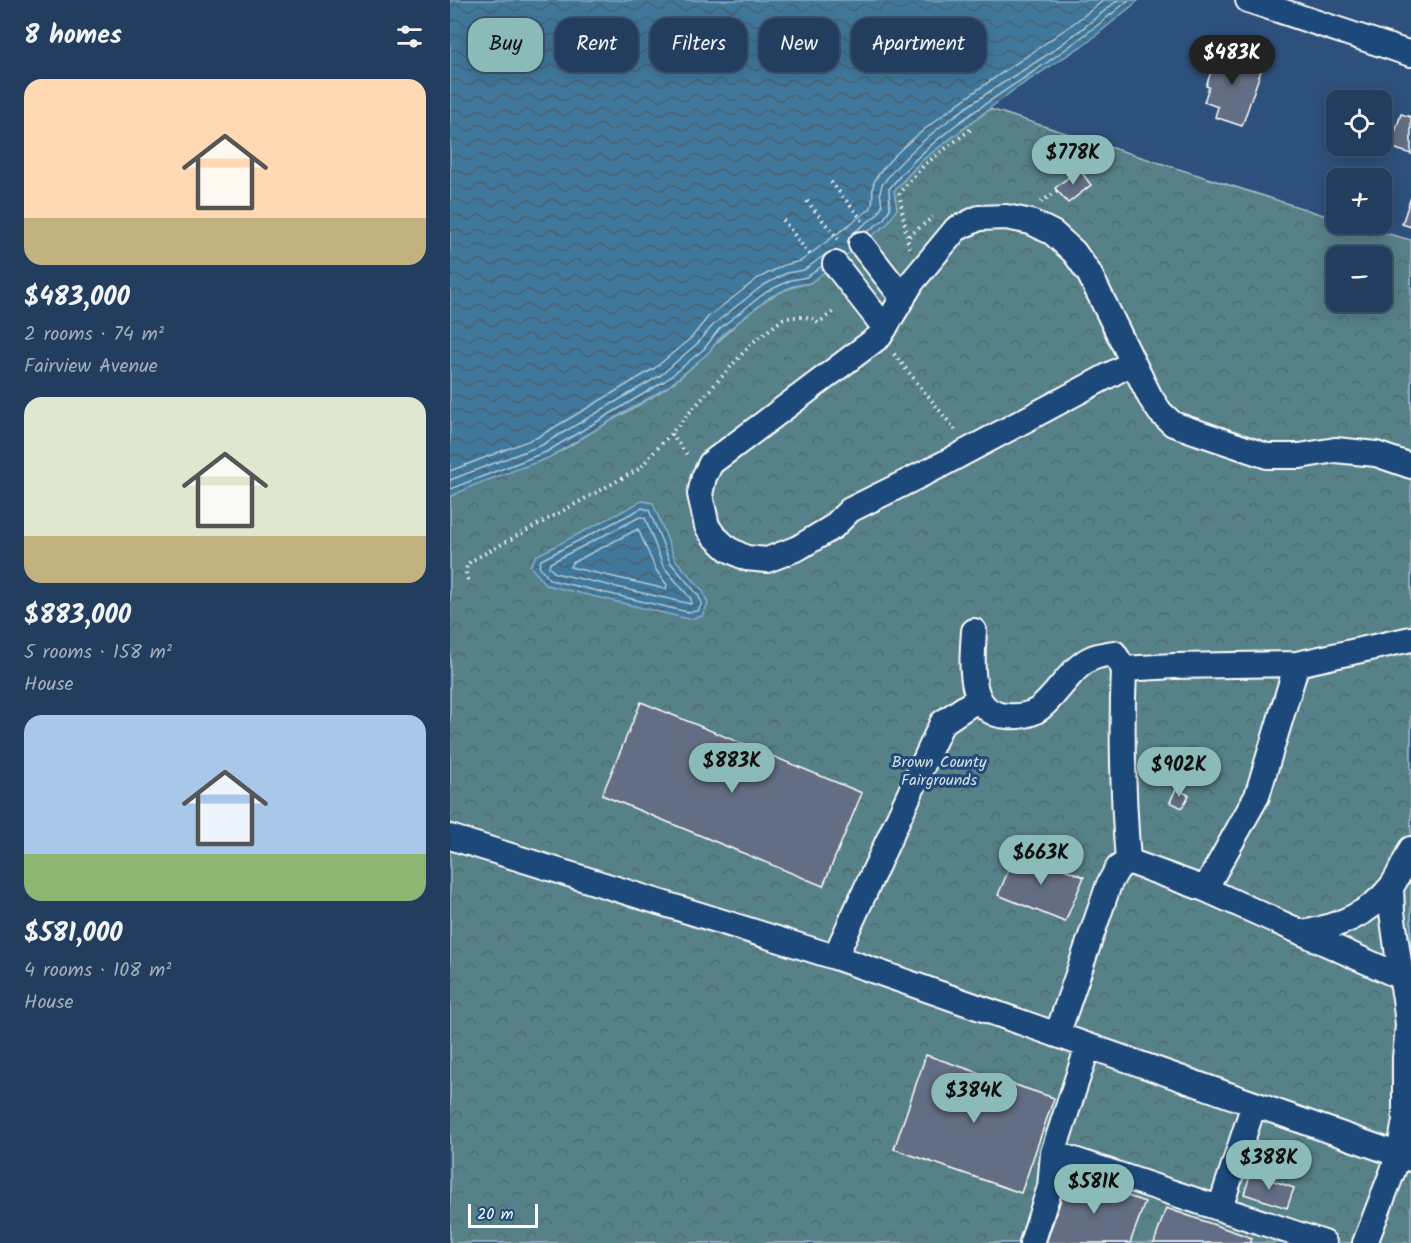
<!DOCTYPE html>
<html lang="en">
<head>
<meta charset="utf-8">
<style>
	:root { --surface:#223d5d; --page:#2e4866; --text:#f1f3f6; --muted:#a2aebc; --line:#3f5672; --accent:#8bbbb9 }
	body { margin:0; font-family:Kalam,sans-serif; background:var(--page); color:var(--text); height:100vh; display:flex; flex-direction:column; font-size:22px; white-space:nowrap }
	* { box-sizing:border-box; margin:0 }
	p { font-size:20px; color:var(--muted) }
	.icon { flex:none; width:33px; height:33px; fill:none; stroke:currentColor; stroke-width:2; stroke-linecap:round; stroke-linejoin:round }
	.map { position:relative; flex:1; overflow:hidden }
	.sheet { display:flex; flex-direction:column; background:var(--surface); width:450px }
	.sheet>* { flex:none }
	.guide { position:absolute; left:18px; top:18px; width:570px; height:54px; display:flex; gap:12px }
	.controls { position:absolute; left:876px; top:90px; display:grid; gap:12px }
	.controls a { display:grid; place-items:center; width:66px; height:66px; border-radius:12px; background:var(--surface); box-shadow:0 3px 15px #0003,0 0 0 2px var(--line); font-size:30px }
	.scale { position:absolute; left:18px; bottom:15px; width:70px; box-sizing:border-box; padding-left:6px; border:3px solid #fff; border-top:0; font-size:16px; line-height:21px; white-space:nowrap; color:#fff; -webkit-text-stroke:4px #1f4a7a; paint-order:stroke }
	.price { position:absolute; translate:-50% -51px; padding:0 14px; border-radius:21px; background:var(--accent); color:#111; font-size:20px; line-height:39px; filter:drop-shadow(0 2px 3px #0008) }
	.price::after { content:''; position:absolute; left:50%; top:36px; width:18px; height:14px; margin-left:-9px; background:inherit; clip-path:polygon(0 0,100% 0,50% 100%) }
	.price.current { background:#222; color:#fff }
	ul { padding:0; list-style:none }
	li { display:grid; align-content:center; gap:12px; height:318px; padding:0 24px }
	li span { display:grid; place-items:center; height:186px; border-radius:18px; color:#555 }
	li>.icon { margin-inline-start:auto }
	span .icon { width:108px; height:108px; fill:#fffc; stroke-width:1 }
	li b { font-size:26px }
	h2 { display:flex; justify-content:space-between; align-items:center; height:72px; padding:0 24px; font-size:26px }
	.chip { padding:0 21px; border-radius:18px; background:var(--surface); box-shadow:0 3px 15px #0003,0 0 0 2px var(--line); font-size:21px; line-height:54px }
	.chip.current { background:var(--accent); color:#111 }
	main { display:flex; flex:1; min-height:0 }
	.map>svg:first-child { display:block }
</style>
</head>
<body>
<main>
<section class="sheet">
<h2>8 homes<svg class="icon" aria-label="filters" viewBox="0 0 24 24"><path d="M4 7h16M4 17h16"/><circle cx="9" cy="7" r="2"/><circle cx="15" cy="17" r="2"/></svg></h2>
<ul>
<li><span style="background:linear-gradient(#ffd9b3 75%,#c2b280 0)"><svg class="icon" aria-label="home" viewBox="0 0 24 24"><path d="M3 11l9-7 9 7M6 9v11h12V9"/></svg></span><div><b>$483,000</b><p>2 rooms · 74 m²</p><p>Fairview Avenue</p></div></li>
<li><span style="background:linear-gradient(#dfe7d0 75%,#c2b280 0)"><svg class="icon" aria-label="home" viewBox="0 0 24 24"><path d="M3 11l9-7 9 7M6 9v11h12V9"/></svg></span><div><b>$883,000</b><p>5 rooms · 158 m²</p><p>House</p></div></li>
<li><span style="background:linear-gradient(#a9c7e8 75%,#8fb573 0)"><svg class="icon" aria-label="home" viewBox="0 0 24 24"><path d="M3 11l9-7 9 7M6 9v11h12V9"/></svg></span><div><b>$581,000</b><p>4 rooms · 108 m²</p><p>House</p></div></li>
</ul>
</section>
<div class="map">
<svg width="961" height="1243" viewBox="0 0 961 1243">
	<defs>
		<pattern id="park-crowns" width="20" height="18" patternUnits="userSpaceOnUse" patternTransform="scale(1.5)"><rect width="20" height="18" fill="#568188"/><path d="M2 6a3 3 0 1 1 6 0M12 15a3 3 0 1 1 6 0" fill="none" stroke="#52696d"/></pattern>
		<pattern id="water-waves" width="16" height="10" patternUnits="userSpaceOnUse" patternTransform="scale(1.5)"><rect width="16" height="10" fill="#40789b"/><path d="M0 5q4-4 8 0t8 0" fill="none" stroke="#476070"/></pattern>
	</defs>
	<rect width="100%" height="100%" fill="#2d517c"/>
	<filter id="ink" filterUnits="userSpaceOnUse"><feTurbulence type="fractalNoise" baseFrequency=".0167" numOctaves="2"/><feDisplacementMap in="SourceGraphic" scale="12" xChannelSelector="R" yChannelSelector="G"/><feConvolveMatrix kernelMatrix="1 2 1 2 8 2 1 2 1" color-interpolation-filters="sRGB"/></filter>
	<g filter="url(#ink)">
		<path fill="url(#park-crowns)" stroke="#aac0c4" stroke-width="1.5" fill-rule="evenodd" d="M540,109L886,219V224H902L961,240V1243H0V497C18,481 72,469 97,458C116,450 134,436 152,426C174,413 198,401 219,386C266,353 299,292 360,283L447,209L444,191L471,161ZM886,256H932V302H886Z"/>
		<path fill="url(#water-waves)" stroke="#8caec3" stroke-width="1.5" d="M0,0H689L638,42L565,89L471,161L444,191L447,209L437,224L360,283L343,286L320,297L273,334L258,353L219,386L98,458L22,486L0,497Z
			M192,501L203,503L225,559L253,591L258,604L252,616L239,619L96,585L80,566L86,556Z"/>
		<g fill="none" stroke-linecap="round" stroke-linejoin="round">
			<path stroke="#b3c9d7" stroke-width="1.5" d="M417,232L433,220L440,209L439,189C476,141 530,107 580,74C615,51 647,26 679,0
				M403,233L427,215L432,206L430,192L432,185C464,140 528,98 575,69C608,49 638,24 668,0
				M0,471L88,437L205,368L242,337L258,317L307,279L334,265L351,261L420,209C426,200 419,188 426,178C442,154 466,136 489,118C542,77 601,43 654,0
				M0,480L92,445L211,375L248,343L264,324L312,286L337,273L354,270L376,254
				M0,489L96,452L215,381L254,349L269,329L316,292L341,280L357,277L372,266
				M192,508L199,510L220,562L248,595L252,603L248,611L238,612L100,580L89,566L91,560Z
				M190,517L195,518L213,566L241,599V604L105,573L99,567L100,563Z
				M188,529L206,570L217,585L216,589L120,567L122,563Z"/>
		</g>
		<path fill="#636d83" stroke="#fff" stroke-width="1.5" d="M769,49L813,65L792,126L765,117L768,107L754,102L759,87L756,86Z
			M951,114L961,117V154L940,147Z
			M629,169L641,185L618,203L605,188Z
			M961,197V227L952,224Z
			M191,702L412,793L373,886L152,795Z
			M726,789L739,795L732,808L720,802Z
			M567,850L634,877L615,922L548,895Z
			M476,1055L604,1098L571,1193L444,1149Z
			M801,1173L844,1188L837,1208L794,1194Z
			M619,1176L695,1202L680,1243H596Z
			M716,1208L802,1238L800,1243H704Z"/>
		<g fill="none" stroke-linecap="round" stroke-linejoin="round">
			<defs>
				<path id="minor" d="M798,0L961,54
					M411,244L453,298
					M385,264L435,328
					M682,363L491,465L400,510L383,527L348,548L317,560L296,558L278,549L263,535L257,526L250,494L254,477L261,463L430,336L462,282L506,229L529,218L556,217L581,222L603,233L624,252L639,273L700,397L710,412L723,424L817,456H850L885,450L926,454L961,466
					M524,631C522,661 516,715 558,716C568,717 581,715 589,709C607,696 621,667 642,658C648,655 657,654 664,653L674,669L724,666L847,664L961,639
					M674,669C671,734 673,797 678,861L755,889L951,977L955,998L958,1025L955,1058V1120L949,1155L915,1243
					M0,837L385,957L961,1159
					M941,887L942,912L951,977
					M755,889L807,796L847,664
					M854,933C887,926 919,915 941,887C949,876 955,861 961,849
					M385,957L492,723L528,699
					M607,1035L659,884L668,868L678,861
					M603,1153L874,1243
					M770,1208L804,1104
					M582,1243L600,1187L603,1153L638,1046"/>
			</defs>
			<use href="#minor" stroke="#fff" stroke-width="28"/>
			<path stroke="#fff" stroke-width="4" stroke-dasharray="1.5 4.5" stroke-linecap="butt" d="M381,182L413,221
				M357,201L388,239
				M591,202L607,191
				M333,220L362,258
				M459,236L483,217
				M459,248L449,193L474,165L521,129
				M444,354L507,432
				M221,434L239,457
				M18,580C15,572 15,567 21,561L189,469L302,343L333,319L342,317H355L363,319L368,323L383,312"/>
			<use href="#minor" stroke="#1f4a7a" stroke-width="24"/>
		</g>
	</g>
	<g text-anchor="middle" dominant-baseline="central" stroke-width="6" stroke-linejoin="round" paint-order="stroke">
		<g font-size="16" fill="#d5e0e1" stroke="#1f4a7a">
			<text x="489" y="762">Brown County<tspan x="489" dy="18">Fairgrounds</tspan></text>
		</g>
	</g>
</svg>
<div class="controls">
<a><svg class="icon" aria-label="locate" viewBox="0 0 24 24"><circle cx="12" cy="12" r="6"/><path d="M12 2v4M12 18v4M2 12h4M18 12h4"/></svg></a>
<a>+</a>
<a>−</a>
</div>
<div class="scale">20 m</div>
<b class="price current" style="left:782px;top:86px">$483K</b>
<b class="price" style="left:623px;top:186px">$778K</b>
<b class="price" style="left:282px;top:794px">$883K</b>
<b class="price" style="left:729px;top:798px">$902K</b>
<b class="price" style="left:591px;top:886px">$663K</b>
<b class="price" style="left:524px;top:1124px">$384K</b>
<b class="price" style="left:819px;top:1191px">$388K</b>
<b class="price" style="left:644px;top:1215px">$581K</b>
<div class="guide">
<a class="chip current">Buy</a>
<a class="chip">Rent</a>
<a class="chip">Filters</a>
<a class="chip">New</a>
<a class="chip">Apartment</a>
</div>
</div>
</main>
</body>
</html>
